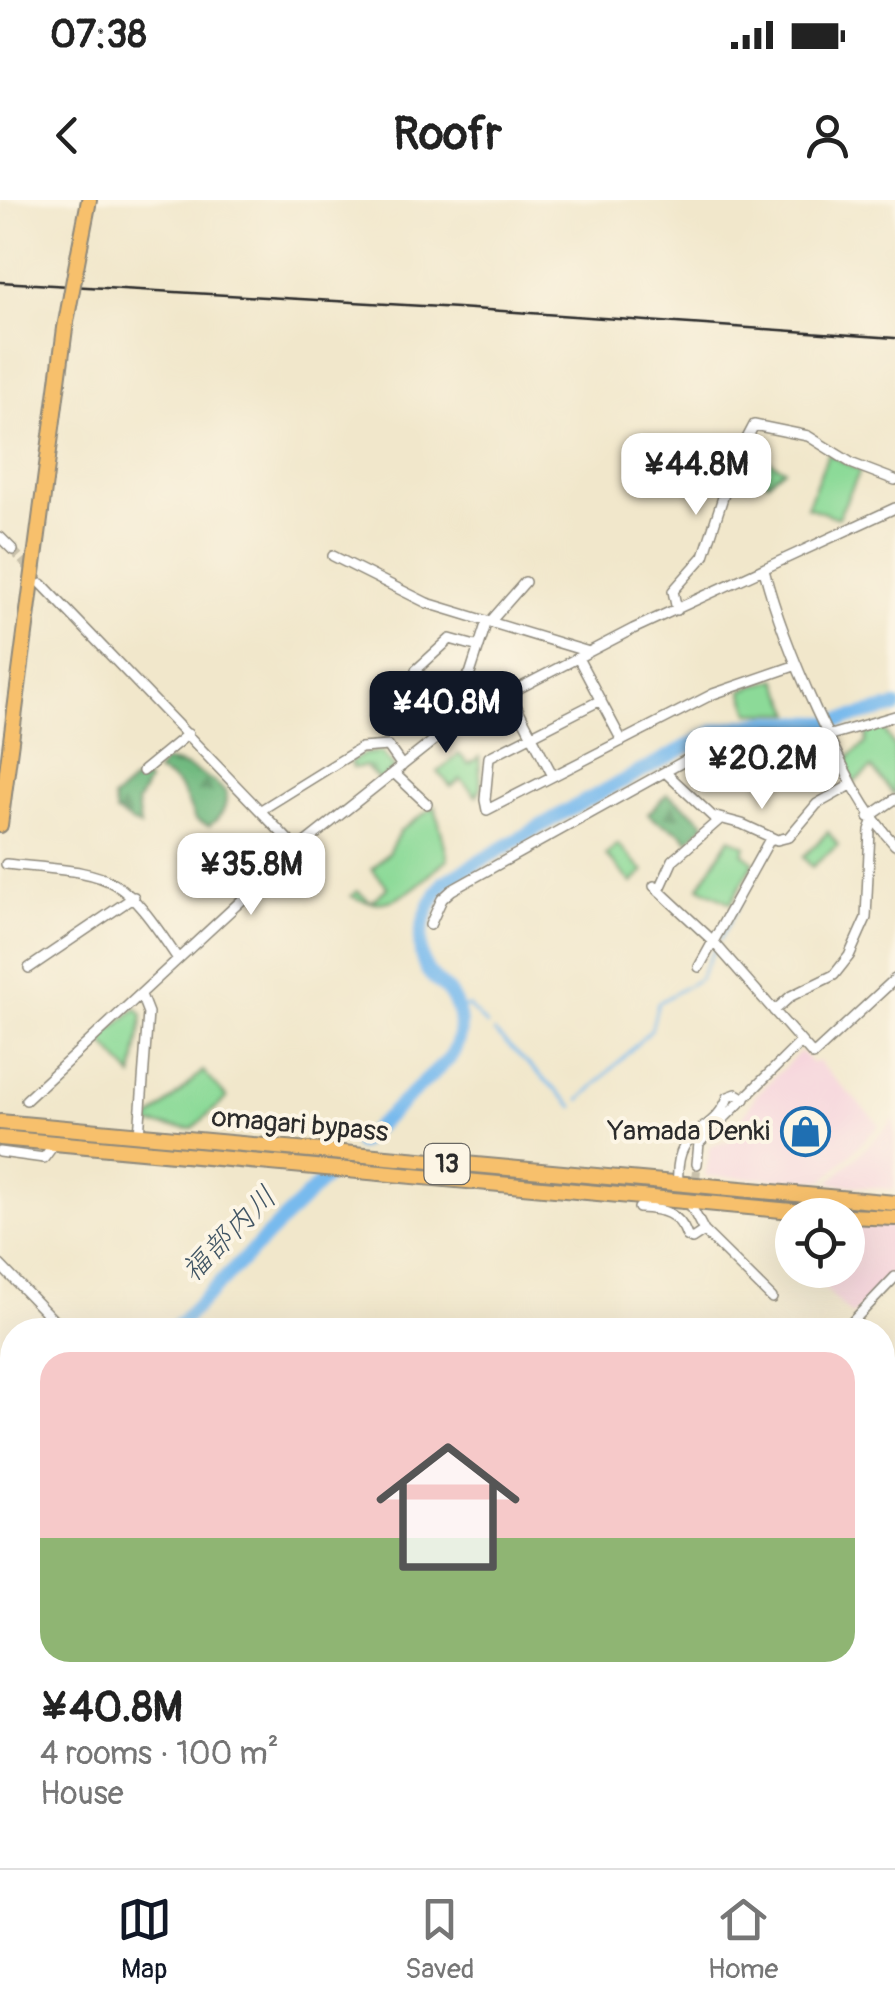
<!DOCTYPE html>
<html lang="en">
<head>
<meta charset="utf-8">
<style>
	:root { --surface:#fff; --page:#f6f6f6; --text:#222; --muted:#767676; --line:#e0e0e0; --accent:#111827 }
	body { margin:0; font-family:Pangolin,"Klee One",sans-serif; background:var(--page); color:var(--text); height:100vh; display:flex; flex-direction:column; font-size:38px; white-space:nowrap }
	* { box-sizing:border-box; margin:0 }
	p { font-size:32px; color:var(--muted) }
	.icon { flex:none; width:55px; height:55px; fill:none; stroke:currentColor; stroke-width:2; stroke-linecap:round; stroke-linejoin:round }
	.map { position:relative; flex:1; overflow:hidden }
	.sheet { position:absolute; left:0px; top:1118px; width:895px; height:552px; display:flex; flex-direction:column; background:var(--surface); border-radius:40px 40px 0 0; box-shadow:0 10px 40px #0002 }
	.sheet>* { flex:none }
	.fabs { position:absolute; left:775px; top:998px; display:grid; gap:20px }
	.fabs a { display:grid; place-items:center; width:90px; height:90px; border-radius:50%; background:var(--surface); box-shadow:0 10px 40px #0002; font-size:50px }
	.price { position:absolute; translate:-50% -85px; padding:0 22px; border-radius:20px; background:#fff; color:#222; font-size:32px; line-height:65px; filter:drop-shadow(0 2px 5px #0008) }
	.price::after { content:''; position:absolute; left:50%; top:60px; width:30px; height:22px; margin-left:-15px; background:inherit; clip-path:polygon(0 0,100% 0,50% 100%) }
	.price.on { background:var(--accent); color:#fff }
	ul { padding:0; list-style:none }
	li { display:grid; align-content:center; gap:20px; height:530px; padding:0 40px }
	li+li { border-top:2px solid var(--line) }
	li span { display:grid; place-items:center; height:310px; border-radius:30px; color:#555 }
	li>.icon { margin-inline-start:auto }
	span .icon { width:180px; height:180px; fill:#fffc; stroke-width:1 }
	li b { font-size:42px }
	.status { display:flex; justify-content:space-between; align-items:center; height:70px; padding:0 50px; background:var(--surface); direction:ltr }
	.status svg { height:28px; fill:currentColor }
	header { display:flex; justify-content:space-between; align-items:center; height:130px; padding:0 40px; background:var(--surface); font-size:45px; font-weight:800 }
	.dock { display:flex; justify-content:space-around; align-items:center; height:140px; border-top:2px solid var(--line); background:var(--surface); font-size:28px; color:var(--muted) }
	.dock a { display:grid; justify-items:center; gap:5px }
	.dock .on { color:var(--accent) }
	.map>svg:first-child { display:block }
</style>
</head>
<body>
<div class="status"><b>07:38</b><svg viewBox="0 0 49 12"><path d="M0 12V9h3v3zM5 12V6h3v6zM10 12V3h3v9zM15 12V0h3v12zM26 1h20v11H26zM47 4h2v5h-2z"/></svg></div>
<header><svg class="icon" aria-label="back" viewBox="0 0 24 24"><path d="M15 5l-7 7 7 7"/></svg>Roofr<svg class="icon" aria-label="person" viewBox="0 0 24 24"><circle cx="12" cy="8" r="4"/><path d="M4 21q1-7 8-7t8 7"/></svg></header>
<div class="map">
<svg width="895" height="1668" viewBox="0 0 895 1668">
	<defs>
		<pattern id="forest-firs" width="22" height="20" patternUnits="userSpaceOnUse" patternTransform="scale(2.5)"><rect width="22" height="20" fill="#71ba80"/><path d="M5 1l3.5 6h-7zM16 11l3.5 6h-7z" fill="#5d9769"/></pattern>
		<pattern id="cemetery-stones" width="16" height="16" patternUnits="userSpaceOnUse" patternTransform="scale(2.5)"><rect width="16" height="16" fill="#8cda98"/><path d="M2 7V4a2 2 0 0 1 4 0v3zM10 15v-3a2 2 0 0 1 4 0v3z" fill="#79bb83"/></pattern>
	</defs>
	<rect width="100%" height="100%" fill="#fcf5e5"/>
	<filter id="ink" filterUnits="userSpaceOnUse"><feTurbulence type="fractalNoise" baseFrequency=".01" numOctaves="2"/><feDisplacementMap in="SourceGraphic" scale="20" xChannelSelector="R" yChannelSelector="G"/><feConvolveMatrix kernelMatrix="1 2 1 2 8 2 1 2 1" color-interpolation-filters="sRGB"/></filter>
	<filter id="wash" filterUnits="userSpaceOnUse"><feTurbulence type="fractalNoise" baseFrequency=".0048" numOctaves="4" result="noise"/><feDisplacementMap in="SourceGraphic" scale="40" xChannelSelector="R" yChannelSelector="G"/><feGaussianBlur stdDeviation="2.25" result="paint"/><feColorMatrix in="noise" values="0 0 0 0 0 0 0 0 0 0 0 0 0 0 0 0 0 1.4 0 .05"/><feComposite in="paint" operator="in"/></filter>
	<g filter="url(#wash)">
		<rect width="100%" height="100%" fill="#f1e7cb"/>
		<path fill="#f5cfdb" d="M801,851L812,864L817,861L880,925L824,981L705,976L711,945L729,941L755,896Z
			M895,918V990L828,983L884,930Z
			M848,1022L895,1025V1072L852,1116L807,1070H848Z"/>
		<path fill="#8cda98" stroke="#5c8262" stroke-width="2.5" d="M746,248L784,269L768,282L737,266Z
			M828,254L860,271L838,318L807,307Z
			M777,479L793,513H750L742,490Z
			M882,526L895,548L894,595L872,568L853,583L845,560L865,544L868,530Z
			M459,554L469,564L479,557L481,588L476,596L461,579L451,587L438,572Z
			M435,606L448,659C417,684 393,717 351,696L357,691L371,702L386,689L387,686L372,669L388,653L400,631Z
			M828,632L838,645L812,667L803,657Z
			M730,638L746,646L743,653L754,662L731,703L699,687Z
			M618,644L644,672L632,683L606,655Z
			M137,808L143,815L133,877L100,839Z
			M203,871L227,898L192,929L145,924Z"/>
		<path fill="url(#forest-firs)" stroke="#4e7256" stroke-width="2.5" d="M164,562C186,562 210,578 226,592C227,608 222,616 209,626L195,620C186,597 181,580 156,572Z
			M146,579L148,582L137,603L140,627L116,613L113,599L135,580Z
			M667,594C672,596 703,620 705,624L688,641C678,625 660,628 648,614Z"/>
		<path fill="url(#cemetery-stones)" stroke="#5c8262" stroke-width="2.5" d="M381,552L395,568L379,580L365,566L353,568L350,562L365,554Z"/>
		<g fill="none" stroke-linecap="round" stroke-linejoin="round">
			<path stroke="#78baed" stroke-width="2.5" d="M720,740L755,676
				M458,809L468,806L487,825
				M494,832L574,907
				M580,900L651,830L658,803L699,779L714,750
				M882,1650L895,1626
				M875,1668L880,1658"/>
			<path stroke="#78baed" stroke-width="14" d="M359,943L449,859C463,838 464,814 449,793C443,785 432,779 427,770C411,743 427,705 444,682L563,613L716,531L765,522L828,523L895,507
				M173,1130L325,978
				M0,1301L12,1289"/>
		</g>
	</g>
	<g filter="url(#ink)">
		<g fill="none" stroke-linecap="round" stroke-linejoin="round">
			<path stroke="#c9c1ab" stroke-width="9" stroke-dasharray="9 4.5" stroke-linecap="butt" d="M13,350L34,374
				M693,1006L697,964"/>
			<defs>
				<path id="minor" d="M0,337L13,350
					M333,356L427,403L589,452
					M764,370C777,420 795,464 816,510C839,558 858,605 895,645
					M42,384L297,649
					M677,410L673,391L704,356L734,263L754,225L808,236L853,264L895,280
					M490,422L525,382
					M578,458L622,541
					M509,492L553,576
					M445,499L470,474L487,421
					M601,500L489,557L485,600L487,610L713,494L794,466
					M462,518L416,470L450,439L479,447
					M143,571L188,534
					M665,572L712,616L742,624L777,640L789,637L817,604L851,585
					M395,574L427,604
					M261,610L361,548L388,546L402,566
					M869,617L895,599
					M6,664C112,675 117,667 178,759
					M654,686L712,740L813,855L895,779
					M659,691L673,660L719,620
					M430,725L442,699L452,690L715,544L764,533L827,536L895,516
					M699,767L770,639
					M29,768L134,697
					M774,811L791,796L834,775L849,756L866,718L870,630L873,622
					M26,900L297,649L462,518L633,429L895,308
					M139,935L148,813L141,795
					M0,952L44,958L55,943
					M697,964L699,943L801,842
					M678,983C674,924 714,937 728,897L736,894L745,899
					M639,1008C662,1009 679,1012 687,1036L692,1039L704,1031
					M692,1008L704,1031L772,1098
					M0,1065L63,1130
					M853,1121L895,1077
					M882,1371L895,1355
					M586,1658L596,1668
					M677,1658L687,1668
					M634,1668L646,1658"/>
				<path id="highway" d="M80,46L89,0
					M0,625L65,128
					M0,922L895,1003
					M0,938L836,1015
					M848,1016L895,1018"/>
			</defs>
			<use href="#minor" stroke="#8e897b" stroke-width="12"/>
			<use href="#highway" stroke="#8e897b" stroke-width="18"/>
			<use href="#minor" stroke="#fff" stroke-width="9"/>
			<use href="#highway" stroke="#f7c06c" stroke-width="14"/>
			<path stroke="#2b2b2b" stroke-width="2.5" d="M0,82L458,108L895,138"/>
			<defs>
				<path id="highway-bridge" d="M65,128L80,46"/>
			</defs>
			<use href="#highway-bridge" stroke="#8e897b" stroke-width="18" stroke-linecap="butt"/>
			<use href="#highway-bridge" stroke="#f7c06c" stroke-width="14"/>
		</g>
	</g>
	<defs>
		<symbol id="shop-ring" viewBox="-11 -11 22 22"><circle r="9.5" fill="#fcf5e5" stroke="#1f6fb2" stroke-width="1.5"/><path d="M-5-2.5h2.3a2.7 3.5 0 0 1 5.4 0H5L5.5 6h-11ZM-1.5-2.5h3a1.5 2.3 0 0 0-3 0Z" fill="#1f6fb2"/></symbol>
	</defs>
	<g fill-rule="evenodd">
		<use href="#shop-ring" x="778" y="904" width="55" height="55"/>
	</g>
	<g text-anchor="middle" dominant-baseline="central" stroke-width="8" stroke-linejoin="round" paint-order="stroke">
		<rect fill="#fcf5e5" stroke="#6a6863" stroke-width="2.5" x="424.5" y="944" width="45" height="40" rx="8"/>
		<g font-size="25" font-weight="bold" fill="#2b2b2b">
			<text x="447" y="964">13</text>
		</g>
		<g font-size="28" fill="#2b2b2b" stroke="#fcf5e5">
			<text transform="translate(300 925) rotate(5)">omagari bypass</text>
		</g>
		<g font-size="28" fill="#2b2b2b" stroke="#fcf5e5" text-anchor="end">
			<text x="770" y="931">Yamada Denki</text>
		</g>
		<g font-size="30" font-style="italic" fill="#425665" stroke="#fcf5e5">
			<text transform="translate(229 1034) rotate(-45)">福部内川</text>
		</g>
	</g>
</svg>
<div class="fabs">
<a><svg class="icon" aria-label="locate" viewBox="0 0 24 24"><circle cx="12" cy="12" r="6"/><path d="M12 2v4M12 18v4M2 12h4M18 12h4"/></svg></a>
</div>
<b class="price" style="left:696px;top:318px">¥44.8M</b>
<b class="price on" style="left:446px;top:556px">¥40.8M</b>
<b class="price" style="left:762px;top:612px">¥20.2M</b>
<b class="price" style="left:251px;top:718px">¥35.8M</b>
<section class="sheet">
<ul>
<li><span style="background:linear-gradient(#f6c9c9 60%,#8fb573 0)"><svg class="icon" aria-label="home" viewBox="0 0 24 24"><path d="M3 11l9-7 9 7M6 9v11h12V9"/></svg></span><div><b>¥40.8M</b><p>4 rooms · 100 m²</p><p>House</p></div></li>
</ul>
</section>
</div>
<nav class="dock">
<a class="on"><svg class="icon" aria-label="map" viewBox="0 0 24 24"><path d="M3 6l6-2 6 2 6-2v14l-6 2-6-2-6 2zM9 4v14M15 6v14"/></svg>Map</a>
<a><svg class="icon" aria-label="saved" viewBox="0 0 24 24"><path d="M7 4h10v16l-5-4-5 4z"/></svg>Saved</a>
<a><svg class="icon" aria-label="home" viewBox="0 0 24 24"><path d="M3 11l9-7 9 7M6 9v11h12V9"/></svg>Home</a>
</nav>
</body>
</html>
